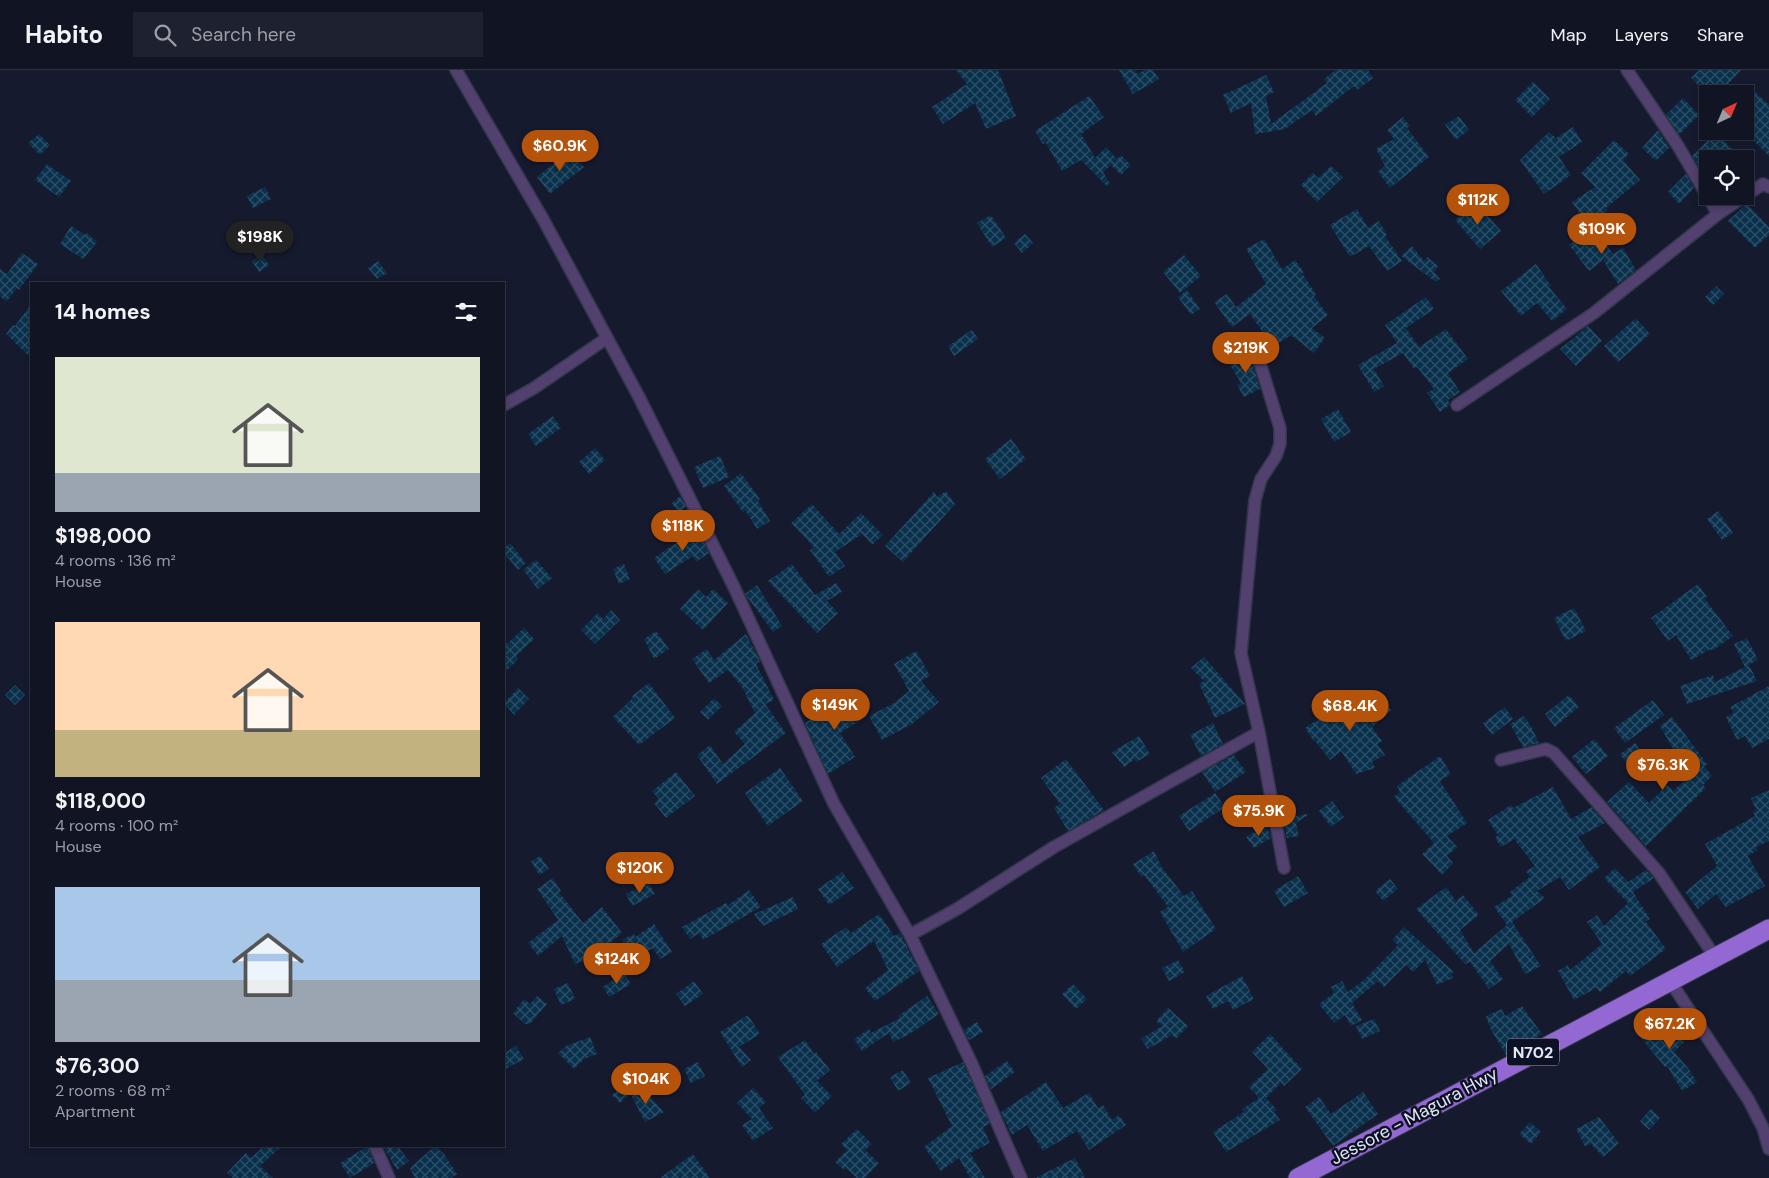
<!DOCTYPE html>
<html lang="en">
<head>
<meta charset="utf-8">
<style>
	:root { --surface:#101423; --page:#1e2130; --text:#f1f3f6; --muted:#9c9ea6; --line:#303341; --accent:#b45309 }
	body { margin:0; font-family:"DM Sans",sans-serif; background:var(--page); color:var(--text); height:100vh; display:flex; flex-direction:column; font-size:19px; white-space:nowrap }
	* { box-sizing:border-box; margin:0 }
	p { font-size:16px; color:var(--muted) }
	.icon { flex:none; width:28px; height:28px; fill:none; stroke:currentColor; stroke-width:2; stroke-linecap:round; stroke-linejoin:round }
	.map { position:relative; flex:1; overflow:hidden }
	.details { position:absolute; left:30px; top:212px; width:475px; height:865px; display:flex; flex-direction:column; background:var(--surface); border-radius:0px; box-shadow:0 2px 8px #0003,0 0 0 1px var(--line) }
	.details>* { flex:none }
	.needle { width:32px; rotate:44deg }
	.controls { position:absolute; left:1699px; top:15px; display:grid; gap:10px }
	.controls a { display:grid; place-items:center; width:55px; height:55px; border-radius:0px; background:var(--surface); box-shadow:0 2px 8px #0003,0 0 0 1px var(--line); font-size:25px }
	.price { position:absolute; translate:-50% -42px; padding:0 11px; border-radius:18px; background:var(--accent); color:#fff; font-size:16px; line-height:32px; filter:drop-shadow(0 1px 2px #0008) }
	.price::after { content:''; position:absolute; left:50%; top:30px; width:15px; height:11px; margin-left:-8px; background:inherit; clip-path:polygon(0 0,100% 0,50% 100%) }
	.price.active { background:#222; color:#fff }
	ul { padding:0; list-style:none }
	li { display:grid; align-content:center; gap:10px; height:265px; padding:0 25px }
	li span { display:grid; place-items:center; height:155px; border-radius:0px; color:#555 }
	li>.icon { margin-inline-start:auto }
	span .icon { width:90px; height:90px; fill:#fffc; stroke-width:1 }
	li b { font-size:21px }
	h2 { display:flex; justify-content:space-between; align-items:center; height:60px; padding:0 25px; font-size:21px }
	header { display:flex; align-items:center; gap:30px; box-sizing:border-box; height:70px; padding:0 25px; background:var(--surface); border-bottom:1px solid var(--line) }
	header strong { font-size:24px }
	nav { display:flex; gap:28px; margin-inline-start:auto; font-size:18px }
	.search { width:350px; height:45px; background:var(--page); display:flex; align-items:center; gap:12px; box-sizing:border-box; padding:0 18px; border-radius:0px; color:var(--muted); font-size:19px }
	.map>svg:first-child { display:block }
</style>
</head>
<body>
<header>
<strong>Habito</strong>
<div class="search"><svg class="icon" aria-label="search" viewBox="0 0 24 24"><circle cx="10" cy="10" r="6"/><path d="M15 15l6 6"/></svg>Search here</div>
<nav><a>Map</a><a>Layers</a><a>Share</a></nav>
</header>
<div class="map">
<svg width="1769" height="1108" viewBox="0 0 1769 1108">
	<defs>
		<pattern id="building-cross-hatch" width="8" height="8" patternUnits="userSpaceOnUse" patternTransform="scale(1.25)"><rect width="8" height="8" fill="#09314d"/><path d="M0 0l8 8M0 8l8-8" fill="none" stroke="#2d4f67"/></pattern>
	</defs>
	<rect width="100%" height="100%" fill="#151a2f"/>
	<path fill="url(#building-cross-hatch)" d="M956,0H998L1016,46L986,59L975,33L943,54L932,37L967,14Z
		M1119,0H1135L1137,4L1145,0H1153L1159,9L1133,24Z
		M1336,0H1368L1373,8L1357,20L1354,16L1316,46L1312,40L1285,59L1255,64L1251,33L1231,43L1223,25L1266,5L1274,22L1266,26L1271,54L1327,13L1324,9Z
		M1699,0H1741L1727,15L1736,24H1707L1691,8Z
		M1533,12L1550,29L1532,47L1515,30Z
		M1753,20L1769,35V86L1745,62V28Z
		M1089,26L1104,47L1081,64L1095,88L1106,77L1117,89L1121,85L1131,95L1121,105L1111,95L1103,102L1110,114L1107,116L1081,90L1062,101L1046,73L1043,74L1035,61Z
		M1683,28L1699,45L1679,65L1666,45Z
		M1459,46L1469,60L1456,70L1445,55Z
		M1403,47L1410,56L1407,58L1429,87L1390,118L1378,102L1385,96L1376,79L1394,69L1387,60Z
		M1573,57L1582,72L1559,87L1571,105L1544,124L1520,90L1549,62L1556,68Z
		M1658,60L1669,78L1656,91L1642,78Z
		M1716,62L1732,79L1722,89H1708V109L1692,86Z
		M39,64L50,75L40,85L28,73Z
		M1614,70L1629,84L1623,90L1640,110L1606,138L1608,141L1588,155L1572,132L1595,117L1581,103Z
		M571,80L584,97L550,124L537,107Z
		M47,94L71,111L59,127L35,110Z
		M1331,96L1343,107L1317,132L1301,115L1313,103L1318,108Z
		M1686,104L1694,118L1679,134L1668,122Z
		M265,117L271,129L253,138L247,126Z
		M1476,133L1501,161L1480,179L1455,150Z
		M1747,134L1769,157V165L1755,178L1728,151Z
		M1357,139L1368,158L1379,151L1387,165L1385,166L1402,191L1387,201L1369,176L1350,187L1330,155Z
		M991,145L1006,168L992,177L977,153Z
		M71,156L85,165L87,163L97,172L83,189L60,174Z
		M1592,157L1613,184L1623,178L1636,200L1618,214L1603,190L1589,201L1569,175Z
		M1025,164L1033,173L1022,183L1014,173Z
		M1264,169L1282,199L1295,190L1304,202L1302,203L1316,224L1314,226L1328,245L1312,258L1325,268L1314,283L1291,265L1273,277L1250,244L1232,257L1214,232L1227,224L1236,237L1266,214L1246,179Z
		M1412,176L1424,191L1427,187L1438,196L1434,202L1440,209L1436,212L1401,186Z
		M22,183L38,194L19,220L17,218L6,232L0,226V199L7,204Z
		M262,185L269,195L259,202L252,191Z
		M1184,185L1201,206L1180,223L1163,202Z
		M378,191L387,203L377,209L368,198Z
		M1536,194L1551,216L1549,217L1567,239L1552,251L1537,233L1521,246L1501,221Z
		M1716,216L1724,224L1713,235L1705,227Z
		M1187,220L1200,239L1191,245L1178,227Z
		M1426,227L1434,239L1406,258L1419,277L1446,259L1468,289L1448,303L1460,322L1448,330L1450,335L1440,342L1427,323L1434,319L1417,297L1414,299L1403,283L1374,299L1384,316L1374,322L1358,295L1397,273L1385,255Z
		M31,234V288L6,264L13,255L15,256Z
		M1636,248L1650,264L1618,292L1604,276Z
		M1588,256L1602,271L1576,296L1560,279Z
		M972,260L978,269L954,286L948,276Z
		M1256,279L1258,283L1253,285L1252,292L1260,319L1244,327L1237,315L1241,313L1230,295Z
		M1338,339L1351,362L1334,372L1321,349Z
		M553,346L561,358L536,376L528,364Z
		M1011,369L1026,389L1000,409L985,389Z
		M595,378L605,390L589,404L579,392Z
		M720,386L729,407L703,418L694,397Z
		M741,403L760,429L758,431L770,451L757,459L745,440L743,442L724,416Z
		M946,421L955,434L903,492L885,476L934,422L937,427Z
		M680,426L686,437L678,442L672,433Z
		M812,434L839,464L861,443L883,465L872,475L862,464L835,482L845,496L829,507L810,480L814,477L791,453Z
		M1718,441L1733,463L1722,470L1707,449Z
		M697,459L709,483L696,492L693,486L665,504L654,488Z
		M510,473L526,493L518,500L504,483V478Z
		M536,490L552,508L538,519L523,500Z
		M624,494L630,509L619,514L613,499Z
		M792,494L815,525L836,513L842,522L827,531L838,543L817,563L768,511Z
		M1698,514L1707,527L1705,529L1733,566L1712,581L1711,579L1691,590L1676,565L1668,571L1651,548Z
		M757,515L782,556L773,562L745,524Z
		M698,519L706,527L713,519L728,533L703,560L680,539Z
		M1574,538L1586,561L1566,571L1554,548Z
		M611,540L620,550L595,574L581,560L598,543L603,549Z
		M524,558L534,569L516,586L518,590L504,603V570L507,574Z
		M656,561L669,579L654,589L644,569Z
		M746,564L760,591L756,594L774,630L765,634L786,663L717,714L697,685L710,675L723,694L745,674L734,662L755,643L742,617L728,600L709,613L692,589L707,579L714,590Z
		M1747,568L1758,590L1745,597L1734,574Z
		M916,581L930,606L921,611L939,632L912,654L882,670L869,646L894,633L909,621L894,594Z
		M1204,587L1245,634L1215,648L1199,614L1204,611L1191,598Z
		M1749,595L1757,611L1687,634L1680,616L1713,605L1715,612Z
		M649,613L675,648L639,675L613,647L633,628L632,626Z
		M15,615L25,625L15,635L5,625Z
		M1769,616V669L1752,678L1745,666L1737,670L1726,647L1734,643L1730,637Z
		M518,618L529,629L514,645L504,633Z
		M1348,621L1363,643L1380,628L1391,640L1372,657L1382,671L1378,674L1385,685L1372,692L1375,698L1356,704L1341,681L1330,690L1315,671L1314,672L1305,658L1335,638L1331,632Z
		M852,622L867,646L840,663L855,687L828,704L805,653Z
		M1569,625L1579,637L1555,657L1545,644Z
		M714,628L722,636L708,650L700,642Z
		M1653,630L1664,645L1625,673L1614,658Z
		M1505,637L1513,649L1492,665L1483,653Z
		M1524,646L1531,656L1539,673L1523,677L1510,654Z
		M1672,647L1707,694L1704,696L1712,706L1703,715L1706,718L1646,776L1607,732L1629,712L1649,733L1667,715L1673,721L1689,707L1660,656Z
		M1213,653L1223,674L1201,686L1190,665Z
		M1139,666L1150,684L1136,692L1135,689L1124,697L1112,682Z
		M1594,669L1608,686L1586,704L1572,687Z
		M1635,673L1648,691L1632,702L1620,684Z
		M1234,685L1246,702L1215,722L1202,702Z
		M1440,686L1451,704L1440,711L1467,753L1447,766L1457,777L1447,786L1453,793L1442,805L1422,784L1434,773L1394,727L1400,722L1397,716Z
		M1066,689L1104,740L1068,761L1054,738L1060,734L1041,708Z
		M780,698L803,731L768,756L745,723Z
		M676,702L695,726L666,748L654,733L659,729L652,721Z
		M1553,717L1571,749L1592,737L1605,753L1578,767L1600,797L1569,820L1560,807L1537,821L1545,828L1512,852L1541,896L1525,904L1509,874L1490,891L1503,909L1489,919L1470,892L1465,894L1416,839L1446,817L1456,831L1463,825L1479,845L1460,860L1474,883L1507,855L1494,837L1512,826L1510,822L1530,807L1526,801L1535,796L1514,769L1501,777L1495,768L1498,765L1488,750L1511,735L1513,738Z
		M1769,720V771L1756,777L1758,780L1748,786L1765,816L1726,837L1716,824L1698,839L1685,822L1717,796L1705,774L1755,746L1753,742L1756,740L1751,728Z
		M1215,723L1225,737L1189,761L1179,746Z
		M1332,731L1344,747L1331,757L1319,741Z
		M1307,744L1308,745L1296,753L1299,766L1287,768L1283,749Z
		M1266,755L1271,768L1254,778L1246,767Z
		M1154,781L1161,796L1184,826L1192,821L1216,859L1183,882L1160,842L1168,837L1144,805L1141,807L1133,794Z
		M540,786L549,799L539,805L531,791Z
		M1615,798L1628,812L1646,800L1654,808L1633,822L1650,849L1646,852L1666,879L1630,906L1626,901L1600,922L1596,918L1574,930L1558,901L1568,895L1570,900L1602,874L1587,852L1597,845L1604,856L1628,833L1604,808Z
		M842,802L854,818L829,835L818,819Z
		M1298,806L1308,823L1284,837L1274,821Z
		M553,808L561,821L559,822L583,853L602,837L622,863L594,886L575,894L562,866L538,886L528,873L558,850L537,819Z
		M1390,809L1398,819L1383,831L1375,821Z
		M649,813L655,824L632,836L626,824Z
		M749,820L761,837L703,870L699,863L690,869L682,857L726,833L728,835Z
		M793,827L798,839L763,856L754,844Z
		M879,844L894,866L900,863L919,901L875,931L865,918L888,900L874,871L837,897L821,874L846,857L851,863Z
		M654,854L672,882L660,889L653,878L633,889L622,870L634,864L635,867Z
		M1404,857L1454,902L1451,903L1453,908L1437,915L1425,890L1413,902L1406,895L1384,917L1378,911L1352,933L1362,950L1351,956L1345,945L1334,953L1319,934L1334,923L1331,917L1342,911L1348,922L1365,909L1398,875L1392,870Z
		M1178,890L1185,902L1169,911L1162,898Z
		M624,903L631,914L609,927L603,917Z
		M1242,906L1254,929L1233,940L1228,931L1213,939L1206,926Z
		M694,911L703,924L685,936L676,924Z
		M568,913L575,929L561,935L554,919Z
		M1073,914L1087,929L1076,939L1062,924Z
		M537,926L547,934L530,954H525L513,943L524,929L530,934Z
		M927,926L939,944L910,964L893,972L889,963L862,981L854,969L869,959L871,963L900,948L898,946Z
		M1522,936L1542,964L1506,985L1490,958L1486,946L1502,939L1505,946Z
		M1168,938L1188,956L1176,969L1172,965L1148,979L1141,969L1162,956L1156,951Z
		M748,945L760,964L739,977L751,990L742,997L720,962Z
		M1670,945L1679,953L1676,956L1688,968L1674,982L1688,998L1697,1012L1682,1021L1667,996L1665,997L1640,967L1653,957L1655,959Z
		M1374,949L1380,961L1362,969L1356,956Z
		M977,952L983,962L969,970L964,960Z
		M1270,964L1302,999L1284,1016L1281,1013L1266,1028L1277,1040L1274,1042L1280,1050L1226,1082L1213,1062L1244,1042L1242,1039L1259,1028L1249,1017L1268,999L1252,982Z
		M590,967L597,984L584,989L574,999L558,983L566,976Z
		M805,970L814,984L816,982L830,1000L817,1011L832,1026L815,1043L801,1028L805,1025L778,987Z
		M516,976L524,989L504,1000V983Z
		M1007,991L1015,1002L991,1019L985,1006Z
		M698,992L705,1006L691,1013L684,999Z
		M963,992L990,1054L983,1057L990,1073L970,1083L985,1108H970L959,1088L941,1101L924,1077L952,1056L928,1008Z
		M903,1000L911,1013L898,1021L890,1007Z
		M1046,1012L1063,1038L1089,1023L1098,1038L1103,1035L1112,1050L1119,1045L1126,1055L1089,1080L1077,1061L1043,1081L1027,1055L1012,1065L1001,1042Z
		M624,1014L632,1022L620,1033L612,1025Z
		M640,1016L664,1042L645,1052L631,1025Z
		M753,1018L766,1032L759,1038L773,1058L753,1071L742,1055L752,1049L737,1033Z
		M1363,1022L1378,1044L1333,1076L1305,1037L1319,1027L1331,1044Z
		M1651,1039L1660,1048L1649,1060L1640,1051Z
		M1599,1047L1619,1073L1603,1087L1591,1074L1585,1076L1576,1059Z
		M1530,1052L1541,1062L1531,1074L1519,1064Z
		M857,1059L872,1074L865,1080L879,1093L865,1108H857L846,1098L844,1100L835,1092L847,1080L841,1074Z
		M264,1076H282L260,1096L273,1108H233L227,1103L246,1083L251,1088Z
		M368,1076L374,1093L350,1108L340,1093Z
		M383,1076H402L399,1078L409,1091L397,1100Z
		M435,1076L444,1084L457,1104L451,1108H415L410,1098Z
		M693,1084L710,1108H660Z
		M1075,1088L1085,1108H1035Z"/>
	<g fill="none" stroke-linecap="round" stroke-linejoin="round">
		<defs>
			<path id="minor" d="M456,0L543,149L639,327L734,517L834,734L910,865L971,992L1021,1108
				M1627,0L1678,76L1718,144L1763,114L1769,117
				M1259,290L1280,358V374L1276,386L1261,409L1255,430L1241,583L1259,662L1284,798
				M504,335L534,318L607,268
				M1457,335L1594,243L1718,144
				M1501,690L1546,679L1554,683L1659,803L1715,887
				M910,865L957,839L1054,777L1259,662
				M1670,911L1748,1029L1763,1058L1769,1079
				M375,1076L389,1108"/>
			<path id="trunk" d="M1298,1108L1769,859"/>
		</defs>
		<use href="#minor" stroke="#32374b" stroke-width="14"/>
		<use href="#trunk" stroke="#32374b" stroke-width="21"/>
		<use href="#minor" stroke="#52406e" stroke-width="11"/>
		<use href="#trunk" stroke="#9368d2" stroke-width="19"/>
	</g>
	<g text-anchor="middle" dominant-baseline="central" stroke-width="5" stroke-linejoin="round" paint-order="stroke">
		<rect fill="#0d1125" stroke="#a3a7b7" stroke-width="1" x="1507" y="968.5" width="52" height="27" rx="4"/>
		<g font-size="16" font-weight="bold" fill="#e3e7f6">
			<text x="1533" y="982">N702</text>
		</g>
		<g font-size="18" fill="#e3e7f6" stroke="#0d1125">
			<text transform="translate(1414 1046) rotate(-28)">Jessore - Magura Hwy</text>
		</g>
	</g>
</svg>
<div class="controls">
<a><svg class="needle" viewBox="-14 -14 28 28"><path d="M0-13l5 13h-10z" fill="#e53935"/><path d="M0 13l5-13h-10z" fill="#9c9ea6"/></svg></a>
<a><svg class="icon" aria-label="locate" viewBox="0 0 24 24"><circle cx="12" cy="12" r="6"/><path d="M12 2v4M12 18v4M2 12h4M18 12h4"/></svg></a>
</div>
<b class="price" style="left:560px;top:102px">$60.9K</b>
<b class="price" style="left:1478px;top:156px">$112K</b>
<b class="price" style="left:1602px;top:185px">$109K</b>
<b class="price active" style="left:260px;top:193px">$198K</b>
<b class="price" style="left:1246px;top:304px">$219K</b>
<b class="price" style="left:683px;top:482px">$118K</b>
<b class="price" style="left:835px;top:661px">$149K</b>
<b class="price" style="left:1350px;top:662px">$68.4K</b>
<b class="price" style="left:1663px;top:721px">$76.3K</b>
<b class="price" style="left:1259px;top:767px">$75.9K</b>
<b class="price" style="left:640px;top:824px">$120K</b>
<b class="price" style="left:617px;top:915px">$124K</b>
<b class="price" style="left:1670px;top:980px">$67.2K</b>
<b class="price" style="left:646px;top:1035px">$104K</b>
<section class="details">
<h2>14 homes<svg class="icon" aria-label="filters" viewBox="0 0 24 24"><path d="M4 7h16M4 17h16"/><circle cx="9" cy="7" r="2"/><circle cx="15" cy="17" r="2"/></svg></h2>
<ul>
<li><span style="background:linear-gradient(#dfe7d0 75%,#9aa5b1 0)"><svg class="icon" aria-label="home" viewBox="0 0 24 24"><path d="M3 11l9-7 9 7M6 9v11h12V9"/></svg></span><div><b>$198,000</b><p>4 rooms · 136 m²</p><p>House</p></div></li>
<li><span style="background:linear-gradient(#ffd9b3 70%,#c2b280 0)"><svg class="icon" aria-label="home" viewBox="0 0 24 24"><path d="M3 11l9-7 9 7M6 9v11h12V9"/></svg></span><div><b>$118,000</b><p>4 rooms · 100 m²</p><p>House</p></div></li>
<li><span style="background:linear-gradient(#a9c7e8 60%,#9aa5b1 0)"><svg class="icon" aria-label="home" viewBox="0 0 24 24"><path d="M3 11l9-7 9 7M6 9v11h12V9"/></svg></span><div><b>$76,300</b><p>2 rooms · 68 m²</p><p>Apartment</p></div></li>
</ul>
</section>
</div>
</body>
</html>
